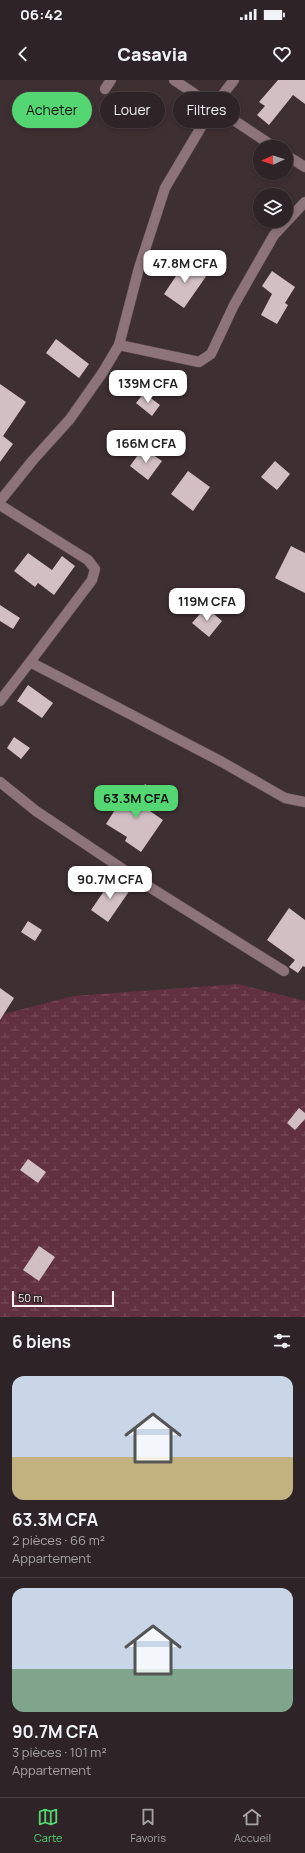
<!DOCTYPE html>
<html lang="fr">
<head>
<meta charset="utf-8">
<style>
	:root { --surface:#2e2326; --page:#362b2e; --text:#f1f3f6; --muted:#a7a4a7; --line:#494043; --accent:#54d672 }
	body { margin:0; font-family:Manrope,sans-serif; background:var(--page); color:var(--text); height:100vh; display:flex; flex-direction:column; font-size:15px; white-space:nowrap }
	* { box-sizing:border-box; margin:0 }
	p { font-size:13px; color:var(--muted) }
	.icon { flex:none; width:22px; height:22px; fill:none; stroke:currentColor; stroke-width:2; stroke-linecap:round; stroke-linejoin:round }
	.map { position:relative; height:1237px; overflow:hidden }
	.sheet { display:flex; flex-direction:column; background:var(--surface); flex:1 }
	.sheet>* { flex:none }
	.top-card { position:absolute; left:12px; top:12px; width:281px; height:36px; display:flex; gap:8px }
	.needle { width:26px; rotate:267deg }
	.buttons { position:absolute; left:253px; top:60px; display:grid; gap:8px }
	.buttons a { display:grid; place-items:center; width:40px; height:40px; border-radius:50%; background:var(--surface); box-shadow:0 2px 6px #0003,0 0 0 1px var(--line); font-size:20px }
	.scale { position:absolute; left:12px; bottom:10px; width:102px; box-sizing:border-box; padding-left:4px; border:2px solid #f9eff2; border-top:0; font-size:11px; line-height:14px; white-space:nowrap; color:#f9eff2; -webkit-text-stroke:3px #342529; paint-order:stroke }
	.price { position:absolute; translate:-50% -34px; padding:0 9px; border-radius:8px; background:#fff; color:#222; font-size:13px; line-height:26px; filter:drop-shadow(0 1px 2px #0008) }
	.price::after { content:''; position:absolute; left:50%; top:24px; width:12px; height:9px; margin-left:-6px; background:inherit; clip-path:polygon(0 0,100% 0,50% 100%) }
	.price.on { background:var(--accent); color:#111 }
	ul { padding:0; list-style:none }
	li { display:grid; align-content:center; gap:8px; height:212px; padding:0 12px }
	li+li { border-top:1px solid var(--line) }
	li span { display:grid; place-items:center; height:124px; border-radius:12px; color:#555 }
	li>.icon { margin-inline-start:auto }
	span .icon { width:72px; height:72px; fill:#fffc; stroke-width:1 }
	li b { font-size:17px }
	h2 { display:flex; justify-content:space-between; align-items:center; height:48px; padding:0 12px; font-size:17px }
	.pill { padding:0 14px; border-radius:18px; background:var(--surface); box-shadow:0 2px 6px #0003,0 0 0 1px var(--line); font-size:14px; line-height:36px }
	.pill.on { background:var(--accent); color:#111 }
	.status { display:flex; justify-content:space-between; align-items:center; height:28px; padding:0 20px; background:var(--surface); direction:ltr }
	.status svg { height:11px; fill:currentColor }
	header { display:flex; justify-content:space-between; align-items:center; height:52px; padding:0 12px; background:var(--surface); font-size:18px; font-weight:800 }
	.dock { display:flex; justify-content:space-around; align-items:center; height:56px; border-top:1px solid var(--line); background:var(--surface); font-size:11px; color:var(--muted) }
	.dock a { display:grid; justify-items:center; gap:2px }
	.dock .on { color:var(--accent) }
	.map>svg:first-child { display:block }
</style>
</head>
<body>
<div class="status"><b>06:42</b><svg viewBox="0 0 49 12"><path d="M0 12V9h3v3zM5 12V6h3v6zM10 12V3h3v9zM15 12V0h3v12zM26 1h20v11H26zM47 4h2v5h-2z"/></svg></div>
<header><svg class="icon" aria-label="back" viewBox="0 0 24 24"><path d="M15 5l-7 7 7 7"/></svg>Casavia<svg class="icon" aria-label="heart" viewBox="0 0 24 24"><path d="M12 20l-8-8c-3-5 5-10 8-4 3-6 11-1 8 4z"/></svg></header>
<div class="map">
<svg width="305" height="1237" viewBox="0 0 305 1237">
	<defs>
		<pattern id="wetland-marsh" width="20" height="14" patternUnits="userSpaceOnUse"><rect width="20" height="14" fill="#613041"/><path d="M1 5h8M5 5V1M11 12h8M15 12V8" fill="none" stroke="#784e5d"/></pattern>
	</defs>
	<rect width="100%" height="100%" fill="#3e2f33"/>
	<path fill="url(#wetland-marsh)" d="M238,904L305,921V1237H0V935L73,916Z"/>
	<path fill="#d2bfc4" d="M278,0H305V24L293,15L269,45L257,35L265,26L259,22Z
		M186,181L207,195L184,228L164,214Z
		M272,191L295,207L285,223L288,225L277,244L261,235L272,214L262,206Z
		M56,259L89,284L79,298L46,273Z
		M0,304L26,322L3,356L13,364L0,382Z
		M144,313L160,325L152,336L136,323Z
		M143,368L162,381L148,400L130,386Z
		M275,381L290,394L277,410L261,397Z
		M188,391L210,407L193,431L171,414Z
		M291,466L305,473V513L275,498Z
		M28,473L52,490L62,476L75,486L54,515L38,503L35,507L14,491Z
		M0,525L20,538L13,549L0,541Z
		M206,527L222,541L209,557L192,543Z
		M28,605L53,623L42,638L17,621Z
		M14,657L30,668L21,679L7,668Z
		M145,704L156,712L144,727L163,740L141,772L125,761L127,757L106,744L125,714L134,720Z
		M113,798L130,810L108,842L91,830Z
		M289,828L305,840V887L303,886L298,893L289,887L295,880L267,860Z
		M28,841L42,850L35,861L21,852Z
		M0,908L14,918L0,940Z
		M299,1028L305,1033V1039L295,1050L287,1043Z
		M28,1079L46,1092L38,1103L20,1090Z
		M39,1166L55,1177L39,1201L23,1190Z"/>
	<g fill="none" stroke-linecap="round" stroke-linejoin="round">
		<defs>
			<path id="minor" d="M174,0L274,67
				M105,9L111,0
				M286,75L305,87
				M119,265L199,282L211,274L234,225L274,155L305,122
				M0,421L33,380L70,339L103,292L119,265L139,188L165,108L213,27L234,0
				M0,425L88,480L95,489L92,500L30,582
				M0,621L30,582L222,682L285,718L305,722
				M0,702L36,731L151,808L284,891"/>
		</defs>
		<use href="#minor" stroke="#5c4e52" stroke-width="11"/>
		<use href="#minor" stroke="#8d747b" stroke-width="10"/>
	</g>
</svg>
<div class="buttons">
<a><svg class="needle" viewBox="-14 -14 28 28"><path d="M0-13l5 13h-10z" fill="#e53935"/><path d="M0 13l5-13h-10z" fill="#a7a4a7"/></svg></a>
<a><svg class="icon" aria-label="layers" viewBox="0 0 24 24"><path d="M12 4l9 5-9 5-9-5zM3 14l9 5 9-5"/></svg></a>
</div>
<div class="scale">50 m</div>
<b class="price" style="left:185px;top:204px">47.8M CFA</b>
<b class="price" style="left:148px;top:324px">139M CFA</b>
<b class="price" style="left:146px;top:384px">166M CFA</b>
<b class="price" style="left:207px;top:542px">119M CFA</b>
<b class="price on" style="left:136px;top:739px">63.3M CFA</b>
<b class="price" style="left:110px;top:820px">90.7M CFA</b>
<div class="top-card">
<a class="pill on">Acheter</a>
<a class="pill">Louer</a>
<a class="pill">Filtres</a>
</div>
</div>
<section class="sheet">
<h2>6 biens<svg class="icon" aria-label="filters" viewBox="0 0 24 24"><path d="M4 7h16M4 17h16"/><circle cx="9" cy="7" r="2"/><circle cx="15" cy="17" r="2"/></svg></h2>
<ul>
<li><span style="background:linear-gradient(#c9d6e8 65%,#c2b280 0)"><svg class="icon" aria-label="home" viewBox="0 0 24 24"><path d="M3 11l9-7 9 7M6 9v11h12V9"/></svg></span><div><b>63.3M CFA</b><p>2 pièces · 66 m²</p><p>Appartement</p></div></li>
<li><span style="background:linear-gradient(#c9d6e8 65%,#7fa58c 0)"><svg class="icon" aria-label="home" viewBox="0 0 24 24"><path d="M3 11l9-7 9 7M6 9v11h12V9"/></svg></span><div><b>90.7M CFA</b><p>3 pièces · 101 m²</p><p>Appartement</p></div></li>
</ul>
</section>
<nav class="dock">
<a class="on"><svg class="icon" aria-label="map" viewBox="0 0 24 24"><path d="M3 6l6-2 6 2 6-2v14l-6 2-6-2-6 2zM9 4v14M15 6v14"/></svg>Carte</a>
<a><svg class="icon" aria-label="saved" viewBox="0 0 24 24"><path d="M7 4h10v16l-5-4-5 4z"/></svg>Favoris</a>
<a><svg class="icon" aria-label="home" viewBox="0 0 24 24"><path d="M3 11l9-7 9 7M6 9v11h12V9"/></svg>Accueil</a>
</nav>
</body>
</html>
